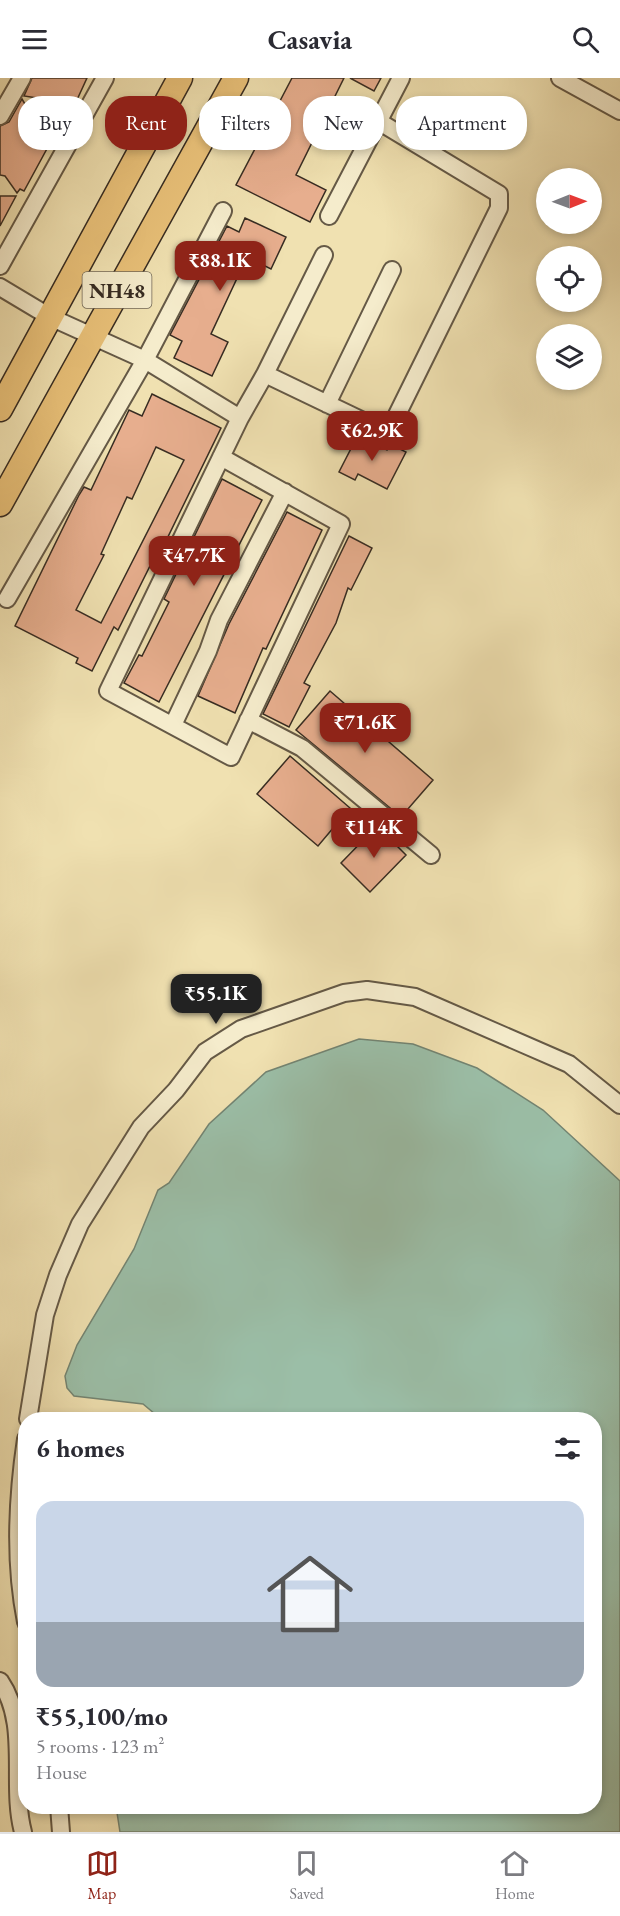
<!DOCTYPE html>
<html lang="en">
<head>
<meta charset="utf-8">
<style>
	:root { --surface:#fff; --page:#f7f7f7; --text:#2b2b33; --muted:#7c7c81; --line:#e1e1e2; --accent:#8f2418 }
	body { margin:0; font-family:"EB Garamond",serif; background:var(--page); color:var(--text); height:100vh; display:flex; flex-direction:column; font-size:22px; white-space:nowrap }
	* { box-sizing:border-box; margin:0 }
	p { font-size:20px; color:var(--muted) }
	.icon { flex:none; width:33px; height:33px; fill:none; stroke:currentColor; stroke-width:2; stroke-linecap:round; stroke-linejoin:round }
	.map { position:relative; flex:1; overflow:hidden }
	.side { position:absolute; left:18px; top:1334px; width:584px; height:402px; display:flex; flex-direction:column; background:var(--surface); border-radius:24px; box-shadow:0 3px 9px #0003 }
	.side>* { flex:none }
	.guide { position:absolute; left:18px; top:18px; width:585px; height:54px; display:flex; gap:12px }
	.needle { width:39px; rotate:89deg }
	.fabs { position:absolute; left:536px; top:90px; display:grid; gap:12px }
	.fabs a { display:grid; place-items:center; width:66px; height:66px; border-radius:50%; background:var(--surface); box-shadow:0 3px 9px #0003; font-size:30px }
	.price { position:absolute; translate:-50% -51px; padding:0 14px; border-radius:12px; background:var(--accent); color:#fff; font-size:20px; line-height:39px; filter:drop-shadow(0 2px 3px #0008) }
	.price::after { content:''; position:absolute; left:50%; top:36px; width:18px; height:14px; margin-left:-9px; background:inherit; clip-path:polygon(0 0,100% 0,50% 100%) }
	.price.selected { background:#222; color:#fff }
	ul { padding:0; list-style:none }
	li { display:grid; align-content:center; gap:12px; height:318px; padding:0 18px }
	li span { display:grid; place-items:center; height:186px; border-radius:18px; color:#555 }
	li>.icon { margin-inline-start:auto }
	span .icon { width:108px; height:108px; fill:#fffc; stroke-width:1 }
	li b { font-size:26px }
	h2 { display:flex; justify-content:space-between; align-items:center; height:72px; padding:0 18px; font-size:26px }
	.pill { padding:0 21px; border-radius:24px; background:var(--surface); box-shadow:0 3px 9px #0003; font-size:21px; line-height:54px }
	.pill.selected { background:var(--accent); color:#fff }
	header { display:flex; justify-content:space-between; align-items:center; height:78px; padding:0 18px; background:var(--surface); font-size:27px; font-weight:700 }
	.dock { display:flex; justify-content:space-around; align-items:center; height:84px; border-top:2px solid var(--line); background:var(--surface); font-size:16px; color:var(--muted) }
	.dock a { display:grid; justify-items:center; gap:3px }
	.dock .selected { color:var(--accent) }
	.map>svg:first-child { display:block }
</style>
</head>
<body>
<header><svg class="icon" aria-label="menu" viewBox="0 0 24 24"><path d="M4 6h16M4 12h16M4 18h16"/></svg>Casavia<svg class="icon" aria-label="search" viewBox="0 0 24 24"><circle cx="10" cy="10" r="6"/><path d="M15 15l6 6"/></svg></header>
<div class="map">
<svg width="620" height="1754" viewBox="0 0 620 1754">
	<rect width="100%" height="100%" fill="#f0e1b1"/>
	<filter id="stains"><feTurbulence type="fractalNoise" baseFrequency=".00333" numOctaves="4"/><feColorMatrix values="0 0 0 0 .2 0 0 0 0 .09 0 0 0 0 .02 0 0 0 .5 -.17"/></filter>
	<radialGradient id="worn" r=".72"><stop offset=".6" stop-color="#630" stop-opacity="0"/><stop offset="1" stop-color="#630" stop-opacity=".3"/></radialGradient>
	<path fill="#9bbea7" stroke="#738472" stroke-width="1.5" d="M359,961L413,966L477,990L543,1032L620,1103V1754H120L116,1728H594V1341H161L143,1326L74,1318L67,1310L65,1298L77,1267L134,1171L158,1112L169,1105L209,1046L266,994Z"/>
	<path fill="#e7ae8e" stroke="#372c22" stroke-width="1.5" fill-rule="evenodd" d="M32,0H87L70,37L65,35L63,40L50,22L24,18Z
		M292,0H344L296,97L326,112L310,144L236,107Z
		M350,0H381L374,13Z
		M22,21L33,40L39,44L62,43L24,113L20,111L17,115L5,98L0,97V48L9,44Z
		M0,118H16L0,148Z
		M245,140L286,159L271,191L247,179L211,256L228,264L212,298L174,280L182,263L170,257L227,148L239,154Z
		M152,316L221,350L162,471L159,470L118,552L114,549L92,593L76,585L78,580L15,548L79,417L84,409L91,412L129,332L142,338ZM156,369L184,382L101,545L76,532L104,477L101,476L127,419L132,421Z
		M358,357L387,372L390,366L406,374L387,411L358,396L355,402L339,394Z
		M222,401L262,422L159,624L124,605L139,577L142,578L169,524L164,521Z
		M287,434L322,452L266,571L263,570L235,635L198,618L229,546Z
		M349,458L372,470L351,512L348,510L336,545L304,605L310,608L289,649L263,636Z
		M330,613L433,702L401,739L296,652Z
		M290,678L350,730L318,768L257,716Z
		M377,748L406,777L370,814L341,785Z"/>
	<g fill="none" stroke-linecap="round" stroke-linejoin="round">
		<defs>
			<path id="minor" d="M560,0L620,33
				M0,38L22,0
				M223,133L145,282L240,340L265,296L324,177
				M329,138L401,0
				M0,188L105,0
				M0,209L50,239L145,282L7,521
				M265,296L388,355L499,130V116L378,43
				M327,326L392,192
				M221,379L341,446L231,679L108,613L240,340
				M248,642L302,670L431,777
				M173,647L208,573L219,542L285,414
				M28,1341L45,1237L58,1197L80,1146L141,1049L176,1012L205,974L241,951L344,915L367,912L415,919L569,986L620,1027
				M26,1361C17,1421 14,1484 26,1544
				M0,1603C30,1647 10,1705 23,1754
				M59,1728L61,1754"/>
			<path id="highway" d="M0,331L180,0
				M0,426L236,0"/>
		</defs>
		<use href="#minor" stroke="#655946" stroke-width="20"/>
		<use href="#highway" stroke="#372c22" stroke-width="27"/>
		<use href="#minor" stroke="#f5eccc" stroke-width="16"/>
		<use href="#highway" stroke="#e8c078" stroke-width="24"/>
	</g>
	<g text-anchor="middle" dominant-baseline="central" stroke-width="5" stroke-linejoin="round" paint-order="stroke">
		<rect fill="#f5eccc" stroke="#706655" stroke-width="1.5" x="82.5" y="194" width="69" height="36" rx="4.5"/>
		<g font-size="21" font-weight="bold" fill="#372c22">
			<text x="117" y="212">NH48</text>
		</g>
	</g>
	<rect width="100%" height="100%" filter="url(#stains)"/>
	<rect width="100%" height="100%" fill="url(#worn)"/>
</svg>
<div class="fabs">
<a><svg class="needle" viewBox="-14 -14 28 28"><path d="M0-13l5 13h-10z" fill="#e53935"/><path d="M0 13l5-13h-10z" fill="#7c7c81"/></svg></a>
<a><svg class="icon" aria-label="locate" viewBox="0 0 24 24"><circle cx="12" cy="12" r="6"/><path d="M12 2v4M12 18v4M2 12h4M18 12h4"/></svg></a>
<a><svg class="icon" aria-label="layers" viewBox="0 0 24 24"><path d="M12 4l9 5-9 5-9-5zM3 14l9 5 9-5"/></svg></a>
</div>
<b class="price" style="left:220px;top:214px">₹88.1K</b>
<b class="price" style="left:372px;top:384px">₹62.9K</b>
<b class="price" style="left:194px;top:509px">₹47.7K</b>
<b class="price" style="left:365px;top:676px">₹71.6K</b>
<b class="price" style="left:374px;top:781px">₹114K</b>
<b class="price selected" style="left:216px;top:947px">₹55.1K</b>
<div class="guide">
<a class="pill">Buy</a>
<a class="pill selected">Rent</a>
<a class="pill">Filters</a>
<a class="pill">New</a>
<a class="pill">Apartment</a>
</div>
<section class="side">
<h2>6 homes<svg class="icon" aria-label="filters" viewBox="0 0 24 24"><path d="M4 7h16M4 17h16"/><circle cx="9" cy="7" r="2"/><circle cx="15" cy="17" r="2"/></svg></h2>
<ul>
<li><span style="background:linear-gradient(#c9d6e8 65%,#9aa5b1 0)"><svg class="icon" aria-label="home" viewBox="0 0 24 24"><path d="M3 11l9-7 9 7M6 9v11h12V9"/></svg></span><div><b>₹55,100/mo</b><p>5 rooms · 123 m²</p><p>House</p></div></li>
</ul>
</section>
</div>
<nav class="dock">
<a class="selected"><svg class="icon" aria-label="map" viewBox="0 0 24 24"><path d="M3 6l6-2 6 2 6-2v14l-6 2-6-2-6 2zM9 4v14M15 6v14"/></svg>Map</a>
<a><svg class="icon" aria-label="saved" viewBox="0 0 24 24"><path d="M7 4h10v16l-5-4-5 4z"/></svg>Saved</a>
<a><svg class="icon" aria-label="home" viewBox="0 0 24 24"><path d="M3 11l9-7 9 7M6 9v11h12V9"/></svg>Home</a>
</nav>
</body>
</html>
